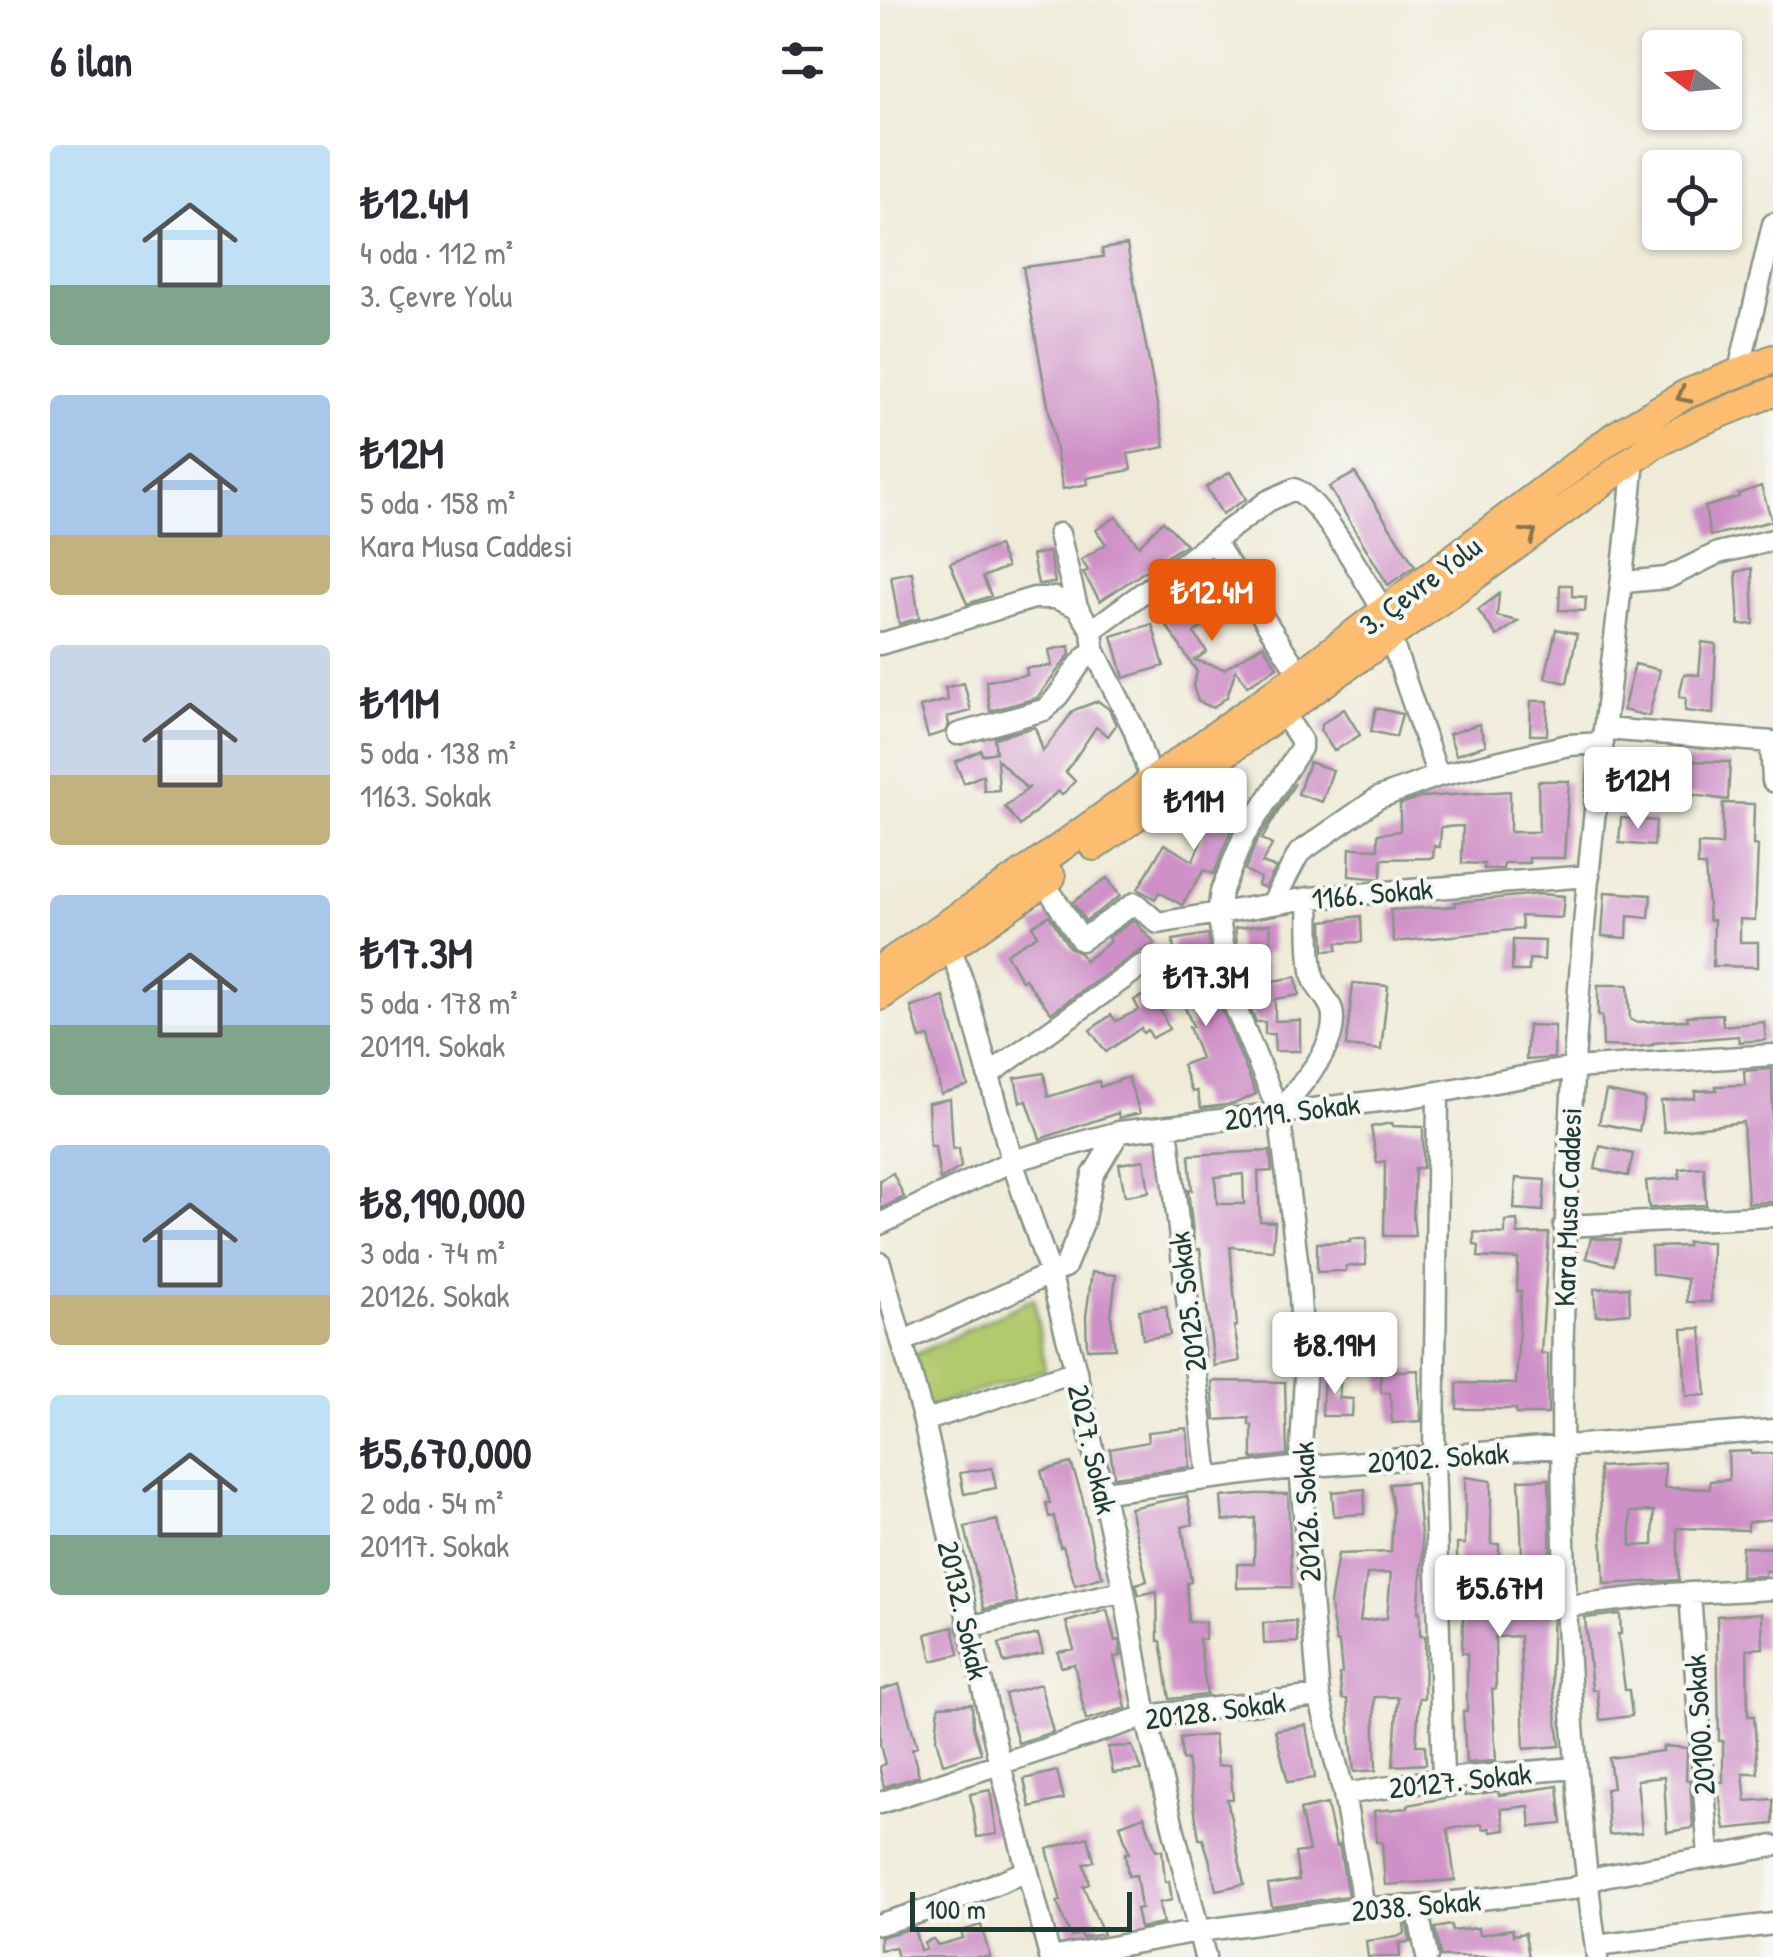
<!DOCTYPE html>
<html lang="tr">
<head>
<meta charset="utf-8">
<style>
	:root { --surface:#fff; --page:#f2f2f3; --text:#2b2b33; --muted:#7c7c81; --accent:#ea580c }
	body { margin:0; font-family:"Patrick Hand",sans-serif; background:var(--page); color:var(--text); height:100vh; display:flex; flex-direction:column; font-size:38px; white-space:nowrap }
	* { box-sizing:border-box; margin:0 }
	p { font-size:32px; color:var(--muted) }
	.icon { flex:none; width:55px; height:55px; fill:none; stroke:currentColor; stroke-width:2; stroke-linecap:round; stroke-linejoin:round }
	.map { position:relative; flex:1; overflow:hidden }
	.details { display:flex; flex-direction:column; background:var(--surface); width:880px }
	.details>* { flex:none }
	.needle { width:65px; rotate:286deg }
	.fabs { position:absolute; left:762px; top:30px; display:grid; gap:20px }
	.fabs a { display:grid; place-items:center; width:100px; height:100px; border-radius:10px; background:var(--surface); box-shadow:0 2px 8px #0004; font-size:50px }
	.scale { position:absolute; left:30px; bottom:25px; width:222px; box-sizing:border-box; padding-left:10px; border:5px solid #1f3d34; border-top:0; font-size:28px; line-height:35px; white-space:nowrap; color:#1f3d34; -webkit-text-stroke:8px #f6f6f2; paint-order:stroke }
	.price { position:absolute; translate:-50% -85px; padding:0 22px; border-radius:10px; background:#fff; color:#222; font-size:32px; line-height:65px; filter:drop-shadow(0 2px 5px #0008) }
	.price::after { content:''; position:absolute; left:50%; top:60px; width:30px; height:22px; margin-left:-15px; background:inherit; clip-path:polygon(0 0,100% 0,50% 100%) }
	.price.current { background:var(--accent); color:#fff }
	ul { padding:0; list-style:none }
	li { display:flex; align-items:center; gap:30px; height:250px; padding:0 50px }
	li span { display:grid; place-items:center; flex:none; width:280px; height:200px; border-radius:10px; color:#555 }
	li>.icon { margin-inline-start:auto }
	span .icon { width:120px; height:120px; fill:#fffc; stroke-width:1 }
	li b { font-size:42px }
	h2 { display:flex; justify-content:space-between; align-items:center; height:120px; padding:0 50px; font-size:42px }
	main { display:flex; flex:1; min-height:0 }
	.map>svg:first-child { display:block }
</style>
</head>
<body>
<main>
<section class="details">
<h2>6 ilan<svg class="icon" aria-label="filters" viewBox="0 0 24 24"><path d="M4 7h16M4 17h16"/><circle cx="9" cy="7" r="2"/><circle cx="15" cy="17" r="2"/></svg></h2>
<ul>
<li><span style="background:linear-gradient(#bfe0f5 70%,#7fa58c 0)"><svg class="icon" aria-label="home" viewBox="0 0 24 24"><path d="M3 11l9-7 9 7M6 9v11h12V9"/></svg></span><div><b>₺12.4M</b><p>4 oda · 112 m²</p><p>3. Çevre Yolu</p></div></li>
<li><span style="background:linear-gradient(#a9c7e8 70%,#c2b280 0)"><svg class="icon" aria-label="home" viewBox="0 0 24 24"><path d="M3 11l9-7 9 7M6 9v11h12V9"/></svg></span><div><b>₺12M</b><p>5 oda · 158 m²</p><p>Kara Musa Caddesi</p></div></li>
<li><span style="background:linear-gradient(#c9d6e8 65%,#c2b280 0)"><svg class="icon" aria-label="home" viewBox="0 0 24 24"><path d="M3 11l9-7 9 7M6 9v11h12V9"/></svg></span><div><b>₺11M</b><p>5 oda · 138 m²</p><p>1163. Sokak</p></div></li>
<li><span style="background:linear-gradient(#a9c7e8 65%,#7fa58c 0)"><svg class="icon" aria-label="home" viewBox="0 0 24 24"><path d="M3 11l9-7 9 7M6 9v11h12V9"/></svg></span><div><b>₺17.3M</b><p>5 oda · 178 m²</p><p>20119. Sokak</p></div></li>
<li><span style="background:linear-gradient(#a9c7e8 75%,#c2b280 0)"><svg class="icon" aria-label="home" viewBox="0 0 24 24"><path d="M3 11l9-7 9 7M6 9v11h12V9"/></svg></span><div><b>₺8,190,000</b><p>3 oda · 74 m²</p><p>20126. Sokak</p></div></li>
<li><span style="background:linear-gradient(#bfe0f5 70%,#7fa58c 0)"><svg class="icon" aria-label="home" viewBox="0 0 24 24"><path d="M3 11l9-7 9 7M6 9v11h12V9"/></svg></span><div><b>₺5,670,000</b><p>2 oda · 54 m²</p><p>20117. Sokak</p></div></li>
</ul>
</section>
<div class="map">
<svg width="893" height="1957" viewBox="0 0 893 1957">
	<rect width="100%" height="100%" fill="#f6f6f2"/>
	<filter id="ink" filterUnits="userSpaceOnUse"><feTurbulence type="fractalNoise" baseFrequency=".01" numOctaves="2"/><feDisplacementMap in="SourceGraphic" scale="20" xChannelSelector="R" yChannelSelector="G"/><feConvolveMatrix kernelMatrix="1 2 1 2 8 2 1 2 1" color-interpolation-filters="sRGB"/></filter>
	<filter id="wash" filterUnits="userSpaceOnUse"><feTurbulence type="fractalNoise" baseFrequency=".0048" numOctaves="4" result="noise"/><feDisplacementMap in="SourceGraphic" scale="40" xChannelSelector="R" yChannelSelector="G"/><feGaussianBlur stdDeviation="2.25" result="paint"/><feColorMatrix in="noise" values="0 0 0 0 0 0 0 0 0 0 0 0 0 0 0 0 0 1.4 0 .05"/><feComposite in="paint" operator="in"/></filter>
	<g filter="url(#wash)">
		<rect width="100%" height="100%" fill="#efebd8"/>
		<path fill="#b2c96e" stroke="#688351" stroke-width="2.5" d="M154,1298L165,1370L47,1408L33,1356Z"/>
		<g id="blocks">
			<path fill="#cf8fc7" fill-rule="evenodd" d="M247,245L285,447L248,454L251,470L207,478L208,484L183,489L143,267L223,257L222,249Z
				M350,472L366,499L342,514L326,487Z
				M475,473L535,566L508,585L449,487Z
				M881,486L892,521L830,536L825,507L859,497L858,494Z
				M236,517L259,546L283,521L306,544L220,601L203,573L208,570L201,560L226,544L216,530Z
				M118,546L127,567L103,577L111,596L87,604L70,563Z
				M169,552L175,583L158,584L152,555Z
				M872,568L874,624L859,625L856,572Z
				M32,572L39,618L19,624L11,576Z
				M334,577L354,603L314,633L327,652L315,660L344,669L383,645L397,667L367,686L356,669L347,697L333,708L318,701L313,686L317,672L281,617Z
				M680,585H692V596L706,597L705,611L679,610Z
				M619,594L617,616L638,621L617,636L598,610Z
				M272,624L284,666L244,678L232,636Z
				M676,629L697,634L687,683L665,678Z
				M822,642L836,644L833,714L805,711L806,698L799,697L804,674L819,675Z
				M189,646L190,654L157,698L110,711L106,681L147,675L146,668L172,666L169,650Z
				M755,664L780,670L769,716L743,710Z
				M84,683L91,711L67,717L69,724L65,732L48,737L40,707L68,700L65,688Z
				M218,701L229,709L236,725L228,736L216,727L186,772L195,781L182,795L178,791L140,826L125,807L150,787L146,788L117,759L119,790L104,791L103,775L84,783L75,762L101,750L102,755L116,752L114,738L155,727L163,751L194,710Z
				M651,701H668L667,735H650Z
				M496,708L522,714L516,737L491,731Z
				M464,709L480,735L454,751L440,730L443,723Z
				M599,724L606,745L576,755L569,734Z
				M760,760L850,762L848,800L778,790V794L745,792L747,763L759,764Z
				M429,762L453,770L442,802L418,794Z
				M658,781H689L684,858H649V863H624L623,869H604V864L582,863L583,826L561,827L560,847L554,846L553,858L502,859L501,879L469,876L470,848L498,849V834L520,831V804L542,797L630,791V832H659Z
				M415,783L382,839L392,845L382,863L396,868L385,888L378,885L380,878L365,870L376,842Z
				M350,793L369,803L351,830L334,874L324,870L302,905L279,892L275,899L258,889L284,844L313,861L327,826L311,813L322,799L339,814Z
				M843,803L874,804L873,845L878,846L875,920L860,919V942H878V967L833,966L834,920H829L825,866H818V844L842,845Z
				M741,818L776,821L774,846L739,843Z
				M227,878L240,896L205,921L193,902Z
				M725,892L771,895L769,918L748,916L747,938L722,936Z
				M660,894L684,896L682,918L641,916L642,929L514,942L510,910L576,906L575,902Z
				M169,915L189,947L201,954L205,961L230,942L228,938L254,920L275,944L253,955L171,1013L145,979L142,981L126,954L157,935L152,926Z
				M481,916L482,942L457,943V950L444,951L443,921Z
				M390,924L392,952L384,953V959L359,960L355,928Z
				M328,934L332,962L317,963L320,990L332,985L376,1094L354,1104L321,1108L317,1091L312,1092L302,1065L321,1058L309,1027L313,1026L298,992L282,998L273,972L290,966L296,975L293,940Z
				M633,940L665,941L664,960L649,959V971H632Z
				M385,962L387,982L416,977L419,995L395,999V1021L420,1020V1051H395L394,1034H385V1022H376L367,1000L361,972Z
				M473,983L508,986L501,1050L466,1046Z
				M718,985H748L750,1019L755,1022L808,1020L807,1016L842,1014L843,1026L884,1022L886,1040L859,1042L858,1036L773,1043V1045L756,1047L723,1046L722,1016H718Z
				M272,991L289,1029L272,1038L268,1030L263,1033L261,1028L226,1052L210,1030L231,1015L236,1021L259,1010L254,1000Z
				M64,997L88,1086L61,1094L49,1037L40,1039L31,1007Z
				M648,1025L675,1026L674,1058L646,1060Z
				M892,1069L893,1125L890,1126L893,1202L868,1203L863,1122L784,1132L781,1101L815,1098V1091L837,1090L836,1086L865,1085L864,1071Z
				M164,1073L168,1097L219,1081L220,1087L248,1077L260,1113L239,1118L238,1113L160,1139L147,1101L140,1102L135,1078Z
				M726,1091L765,1099L759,1131L719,1123Z
				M70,1099L73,1149L79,1148L81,1167L60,1180L55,1146H50L48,1103Z
				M512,1123L513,1126L543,1127V1168H535L533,1216L535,1236H504L505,1161L497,1163L491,1127Z
				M720,1146L753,1154L748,1176L715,1169Z
				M390,1151L392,1171L378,1172L380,1221L395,1222L393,1250L350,1247L357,1326H354L360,1361L334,1366L320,1249L315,1250L308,1190H312L309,1155ZM363,1174L364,1204H337L335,1177Z
				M264,1160L269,1192L245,1196L239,1164Z
				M824,1167L826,1205L769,1208L766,1181L800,1178L799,1169Z
				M13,1173L24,1197L0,1209V1180Z
				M636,1178L665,1180L663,1211L634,1209Z
				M637,1220L638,1234L669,1233L661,1354H668V1414H636V1409H577V1383L636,1384L641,1291H637L638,1259L598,1257L599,1246L594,1245V1232L625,1234V1221Z
				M711,1238L740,1240L734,1265L706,1258Z
				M470,1239H486V1265L466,1266V1271L437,1272V1243L470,1242Z
				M807,1242H832L831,1302H807V1279L772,1274L771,1247L807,1246Z
				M212,1272L236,1275L231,1316L235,1348L207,1349L206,1316Z
				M749,1287L750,1313L716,1316L714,1289Z
				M286,1306L290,1335L263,1339L259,1310Z
				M821,1328L826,1395L806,1396L802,1329Z
				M444,1370L461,1371L459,1398L473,1399L472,1416H442Z
				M538,1370L541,1421L512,1423L510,1393H501L500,1372Z
				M332,1381L405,1382L407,1455L372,1459V1425H369V1418L335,1420Z
				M307,1428L310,1467L234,1477L230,1449L268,1442L267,1432Z
				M871,1451V1454L893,1453V1519L868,1522V1530L797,1528L799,1580L724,1584L719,1467L785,1463L784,1488L830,1489V1481L849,1480L848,1452ZM774,1511L773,1545L751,1546L750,1512Z
				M191,1463L202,1496L215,1558L223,1577L195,1585L183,1546L180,1547L174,1516L169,1517L166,1503H170L161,1471Z
				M112,1468L116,1488L84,1494L80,1473Z
				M585,1477L611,1481V1544H619V1611H673L671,1669L680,1746L644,1749L640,1636L615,1637L616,1689H612L616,1761L586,1763L583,1711H587V1653H582L585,1571H577V1544H585Z
				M669,1479L671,1582H643L639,1480Z
				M536,1482L543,1556L538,1612H540V1636H545V1658L544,1698H539L536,1745H545L546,1764L513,1766L518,1697H494L496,1770L474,1772L467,1699H462L459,1674L462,1673L459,1642H456L450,1604L458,1554L511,1552L513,1510L509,1484ZM511,1573L507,1618L480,1621L487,1574Z
				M485,1489L484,1514L454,1516L452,1492Z
				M375,1494H408L412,1587L357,1588V1564H374L375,1518L343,1521L341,1497Z
				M307,1496L313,1524L302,1527L311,1582L307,1583L308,1622H325V1639H319L327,1695L290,1699L281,1641H278L277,1591L259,1595L256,1584L267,1581L250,1508Z
				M117,1520L137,1602L104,1609L85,1527Z
				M862,1547L893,1548V1571H885V1576L861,1577Z
				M227,1610L235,1641L239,1640L241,1656L234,1657L246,1708L206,1720L194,1664L181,1667L178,1652L194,1649L186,1622Z
				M882,1613L883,1648L867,1649L868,1716H874L878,1773H863L866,1801L893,1799V1824L845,1829L837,1782H843V1741H839L837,1616Z
				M740,1614L741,1634H738L745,1690H749L752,1716L720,1720L717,1690H712L705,1618Z
				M416,1621L418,1642L384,1644L383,1623Z
				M73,1627L79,1654L52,1661L46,1634Z
				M158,1634L163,1653L124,1663L119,1644Z
				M19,1684L37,1747L32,1749L39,1776L4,1787L0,1770V1766L5,1764L0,1745V1690Z
				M160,1684L173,1732L138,1743L125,1694Z
				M92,1704L93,1727L101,1753L63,1764L56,1739L59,1706Z
				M426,1725L435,1778L408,1782L395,1730Z
				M334,1735L337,1766L350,1765L353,1799H347L364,1884L336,1890L329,1858L323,1839H319L307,1759L302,1760L300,1738Z
				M252,1746L262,1770L233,1773L228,1747Z
				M783,1746L807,1748L806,1780H810L813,1828L787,1832L784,1777L757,1780L762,1832L729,1835L726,1789L733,1788L729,1758L783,1751Z
				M177,1771L184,1799L150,1807L144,1779Z
				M678,1786L682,1824L651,1827L649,1806L621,1809L625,1830L611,1832L610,1828L603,1829L602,1824L568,1829L575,1880L505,1885L502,1842H496L494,1811L528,1808V1805L585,1794V1796L618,1791L619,1795Z
				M110,1790L117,1834L97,1837L90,1794Z
				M447,1804L456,1846L459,1845L468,1896L392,1907L388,1885L419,1880L415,1853L429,1851L420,1810Z
				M264,1816L276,1850H282L285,1882L289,1881L292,1900L279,1903L283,1924L260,1928L256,1909L261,1908L256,1875L248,1876L245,1853H249L240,1825Z
				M208,1837L214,1861L204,1864L209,1884L203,1886L223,1934L202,1938L200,1933L191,1937L177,1902L181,1901L167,1849Z
				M524,1924H527L530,1942L519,1943L520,1957H488L486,1941L517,1937L525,1933Z
				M101,1925L110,1957H18L15,1947L0,1950V1937L34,1928L40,1950L46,1949L44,1942L53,1939L58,1945L83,1938L81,1931Z
				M571,1925L572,1931L598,1928L599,1935L632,1929L633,1935L645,1933L649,1957H560L555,1928Z"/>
		</g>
	</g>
	<g filter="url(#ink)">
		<use href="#blocks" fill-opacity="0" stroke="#879486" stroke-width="2.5"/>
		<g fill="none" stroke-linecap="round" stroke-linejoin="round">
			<defs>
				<path id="minor" d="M859,371L893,224
					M179,534L197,607L212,630L214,650L254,729L271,781
					M334,541L420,675
					M744,582L787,578L838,553L893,540
					M212,630L388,501L414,489C441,499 487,585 505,613
					M510,636L558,776L688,745L723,743
					M0,644L154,598H175L197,607
					M403,713L421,740V748L364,836L341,892L338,912L351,997L399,1112L418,1267L425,1377L420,1467L439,1696L464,1794L484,1908
					M724,729L893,742
					M78,734L164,710C186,693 192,666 214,650
					M891,742L893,781
					M164,882L201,940L255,903L278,923L429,898L709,876
					M393,902L419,853L498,798L558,776
					M71,949L87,994L132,1161L170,1273L196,1371L244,1591L266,1716L325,1957
					M108,1075L261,966
					M558,1092L554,1458L563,1779
					M399,1112C420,1084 460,1047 452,1010C448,997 435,988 433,976C428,951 430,923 429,898
					M287,1127L328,1478
					M0,1224L132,1161L239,1132L525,1098L693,1068L893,1055
					M684,1226L893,1216
					M0,1263L44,1421L120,1765L170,1957
					M22,1342L185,1267L203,1223L213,1175L239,1132
					M44,1421L196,1371
					M224,1492L420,1467L893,1430
					M810,1594L829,1857
					M687,1606L789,1594L893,1589
					M88,1627L244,1591
					M464,1794L563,1779L695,1768
					M0,1803L266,1716L439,1696
					M537,1906L547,1957
					M0,1924L57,1907L147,1871
					M716,1946L893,1924
					M176,1957L319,1931L484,1908L537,1906L691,1889L724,1876L893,1846
					M717,1957C668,1599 676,1238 708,879C721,738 742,599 754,458"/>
				<path id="major" d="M214,846L590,579L773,445L816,423L893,392
					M0,969L156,865L420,675L735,436L806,394L893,359
					M0,996L171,877"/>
			</defs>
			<use href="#minor" stroke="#879486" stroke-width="25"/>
			<use href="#major" stroke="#879486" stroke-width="32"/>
			<use href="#minor" stroke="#fff" stroke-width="20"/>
			<use href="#major" stroke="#fcbd6f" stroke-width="28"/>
		</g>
		<defs><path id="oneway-chevron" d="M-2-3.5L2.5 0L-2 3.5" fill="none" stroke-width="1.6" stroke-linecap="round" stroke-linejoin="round" transform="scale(2.5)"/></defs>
		<g stroke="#82774f">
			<use href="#oneway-chevron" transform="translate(803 396) rotate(153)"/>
			<use href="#oneway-chevron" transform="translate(650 534) rotate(-37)"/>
		</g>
	</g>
	<g text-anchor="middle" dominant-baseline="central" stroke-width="8" stroke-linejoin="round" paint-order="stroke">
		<g font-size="30" fill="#1f3d34" stroke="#f6f6f2">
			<text transform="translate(540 585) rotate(-37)">3. Çevre Yolu</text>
			<text transform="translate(492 893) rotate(-5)">1166. Sokak</text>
			<text transform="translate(412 1111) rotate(-7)">20119. Sokak</text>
			<text transform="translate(687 1207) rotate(-88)">Kara Musa Caddesi</text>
			<text transform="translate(307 1302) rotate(-97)">20125. Sokak</text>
			<text transform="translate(213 1449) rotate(77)">2027. Sokak</text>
			<text transform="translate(558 1457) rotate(-4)">20102. Sokak</text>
			<text transform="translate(426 1512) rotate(-93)">20126. Sokak</text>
			<text transform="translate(84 1610) rotate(77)">20132. Sokak</text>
			<text transform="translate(335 1710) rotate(-7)">20128. Sokak</text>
			<text transform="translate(819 1725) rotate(-94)">20100. Sokak</text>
			<text transform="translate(580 1780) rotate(-6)">20127. Sokak</text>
			<text transform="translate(536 1905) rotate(-5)">2038. Sokak</text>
		</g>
	</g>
</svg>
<div class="fabs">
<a><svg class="needle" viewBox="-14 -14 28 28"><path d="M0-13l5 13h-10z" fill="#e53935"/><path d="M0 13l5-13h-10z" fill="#7c7c81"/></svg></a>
<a><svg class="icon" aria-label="locate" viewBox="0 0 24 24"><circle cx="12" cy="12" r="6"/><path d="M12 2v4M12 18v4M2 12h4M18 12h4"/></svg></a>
</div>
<div class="scale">100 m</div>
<b class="price current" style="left:332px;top:644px">₺12.4M</b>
<b class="price" style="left:758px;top:832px">₺12M</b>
<b class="price" style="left:314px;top:853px">₺11M</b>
<b class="price" style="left:326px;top:1029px">₺17.3M</b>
<b class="price" style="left:455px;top:1397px">₺8.19M</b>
<b class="price" style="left:620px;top:1640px">₺5.67M</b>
</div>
</main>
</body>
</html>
